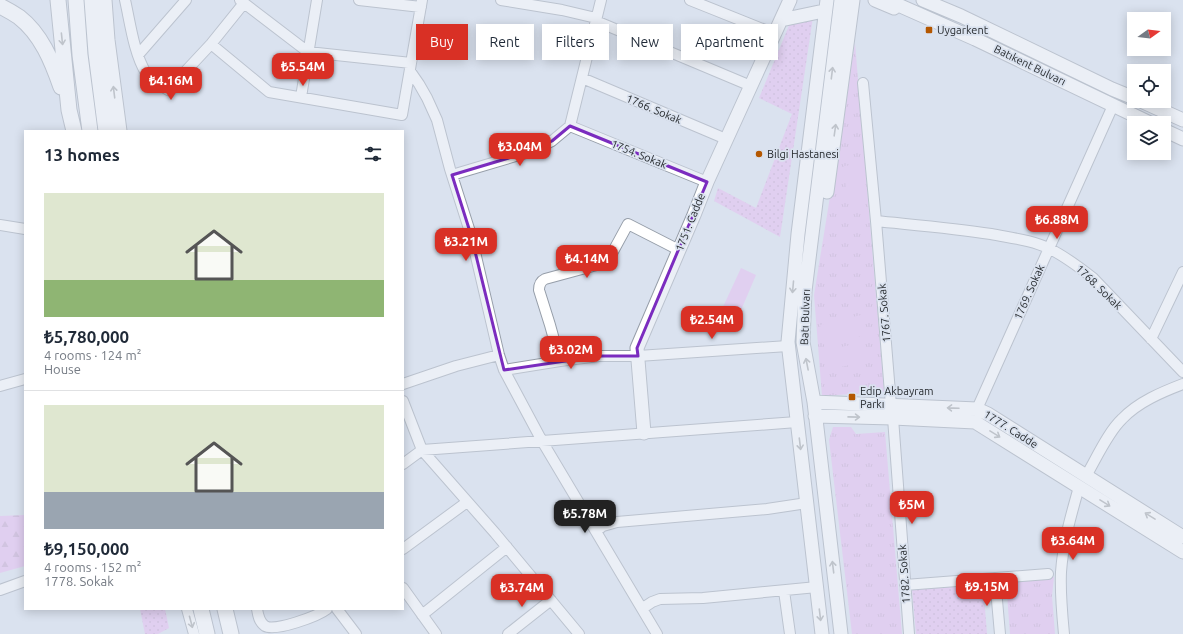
<!DOCTYPE html>
<html lang="en">
<head>
<meta charset="utf-8">
<style>
	:root { --surface:#fff; --page:#f6f6f7; --text:#1f2937; --muted:#747a83; --line:#e0e1e3; --accent:#d93025 }
	body { margin:0; font-family:Ubuntu,sans-serif; background:var(--page); color:var(--text); height:100vh; display:flex; flex-direction:column; font-size:15px; white-space:nowrap }
	* { box-sizing:border-box; margin:0 }
	p { font-size:13px; color:var(--muted) }
	.icon { flex:none; width:22px; height:22px; fill:none; stroke:currentColor; stroke-width:2; stroke-linecap:round; stroke-linejoin:round }
	.map { position:relative; flex:1; overflow:hidden }
	.drawer { position:absolute; left:24px; top:130px; width:380px; height:480px; display:flex; flex-direction:column; background:var(--surface); border-radius:0px; box-shadow:0 2px 10px #0003 }
	.drawer>* { flex:none }
	.guide { position:absolute; left:416px; top:24px; width:380px; height:36px; display:flex; gap:8px }
	.needle { width:26px; rotate:75deg }
	.fabs { position:absolute; left:1127px; top:12px; display:grid; gap:8px }
	.fabs a { display:grid; place-items:center; width:44px; height:44px; border-radius:0px; background:var(--surface); box-shadow:0 2px 10px #0003; font-size:20px }
	.price { position:absolute; translate:-50% -34px; padding:0 9px; border-radius:8px; background:var(--accent); color:#fff; font-size:13px; line-height:26px; filter:drop-shadow(0 1px 2px #0008) }
	.price::after { content:''; position:absolute; left:50%; top:24px; width:12px; height:9px; margin-left:-6px; background:inherit; clip-path:polygon(0 0,100% 0,50% 100%) }
	.price.selected { background:#222; color:#fff }
	ul { padding:0; list-style:none }
	li { display:grid; align-content:center; gap:8px; height:212px; padding:0 20px }
	li+li { border-top:1px solid var(--line) }
	li span { display:grid; place-items:center; height:124px; border-radius:0px; color:#555 }
	li>.icon { margin-inline-start:auto }
	span .icon { width:72px; height:72px; fill:#fffc; stroke-width:1 }
	li b { font-size:17px }
	h2 { display:flex; justify-content:space-between; align-items:center; height:48px; padding:0 20px; font-size:17px }
	.pill { padding:0 14px; border-radius:0px; background:var(--surface); box-shadow:0 2px 10px #0003; font-size:14px; line-height:36px }
	.pill.selected { background:var(--accent); color:#fff }
	.map>svg:first-child { display:block }
</style>
</head>
<body>
<div class="map">
<svg width="1183" height="634" viewBox="0 0 1183 634">
	<defs>
		<pattern id="grass-tufts" width="24" height="20" patternUnits="userSpaceOnUse"><rect width="24" height="20" fill="#e7b9f1"/><path d="M3 7l-1-3M5 7V3M7 7l1-3M15 17l-1-3M17 17v-4M19 17l1-3" fill="none" stroke="#c69fcf"/></pattern>
		<pattern id="forest-firs" width="22" height="20" patternUnits="userSpaceOnUse"><rect width="22" height="20" fill="#e7b9f1"/><path d="M5 1l3.5 6h-7zM16 11l3.5 6h-7z" fill="#c69fcf"/></pattern>
		<pattern id="park-dots" width="8" height="8" patternUnits="userSpaceOnUse"><rect width="8" height="8" fill="#e7b9f1"/><path d="M2 2h.1M6 6h.1" fill="none" stroke="#c69fcf" stroke-width="1.8" stroke-linecap="round"/></pattern>
	</defs>
	<rect width="100%" height="100%" fill="#dae2ef"/>
	<path fill="url(#grass-tufts)" d="M855,43L884,392L822,396L814,295Z
		M833,427H851L856,434L885,432L902,634H852L829,440Z
		M1054,577L1052,596L1055,634H1010L1006,581Z"/>
	<path fill="url(#forest-firs)" d="M25,515V566L0,573V516Z"/>
	<path fill="url(#park-dots)" d="M813,17L780,237L714,201L718,188L756,208L792,114L759,98L790,23Z
		M983,583L987,634H916L912,589Z
		M140,609H165L169,628L158,634H145Z"/>
	<path fill="#e7b9f1" d="M860,164L864,198L847,199L844,166Z
		M741,268L756,275L733,329L716,322Z
		M861,315L866,335L824,345L820,325Z
		M860,343L864,362L826,370L822,351Z"/>
	<g fill="none" stroke-linecap="round" stroke-linejoin="round">
		<defs>
			<path id="minor" d="M125,0C130,22 134,54 146,73C151,80 160,85 168,90L211,44L244,3
				M240,0L308,52L411,63
				M359,0L421,7
				M501,0L562,10L596,18
				M690,0L775,34
				M596,21L751,86
				M211,44L269,92L402,115L422,0
				M138,55L186,0
				M410,71L419,84L427,98L437,120L450,169L471,235L499,355L504,370L542,441L657,634
				M582,78L726,139
				M863,83L876,221L891,405
				M301,97L317,0
				M570,126L707,182
				M570,126L601,0
				M452,175L529,152L552,141L570,126
				M876,221C915,225 953,228 991,234C1011,238 1032,240 1050,249C1066,257 1079,267 1093,278L1183,372
				M0,225L25,229
				M1151,339L1183,272
				M560,361L550,325L539,290C539,285 541,281 545,279L604,263L610,257L628,224L679,250
				M504,370L560,361L599,356H638L788,346
				M403,384L456,366L499,355
				M0,386L25,379
				M403,401L422,450L495,533L579,634
				M977,409L1111,110
				M893,418L909,634
				M403,464L422,450L797,422
				M1086,476C1096,459 1108,432 1122,419C1138,402 1162,392 1183,384
				M596,531L603,526L617,522L767,509L807,503
				M403,549L467,502
				M995,578L1000,634
				M905,585L1048,574
				M403,588L436,634
				M0,590L25,581
				M784,591L790,634
				M643,608L652,602L660,599L703,598L817,587
				M187,609L194,634
				M257,609C258,615 259,622 265,626C275,632 318,616 327,609
				M337,609L356,634
				M422,615L507,547
				M508,634L551,600
				M1064,634C1062,613 1060,593 1061,572C1063,543 1071,515 1079,487"/>
			<path id="major" d="M841,0L805,291L803,342L814,402L841,634
				M875,0L894,8
				M887,0L975,39L1150,123
				M923,0L961,16L1112,89L1134,98
				M781,20L819,12
				M1141,101L1183,120
				M1164,130L1183,139
				M827,192L853,0
				M814,402L977,409L988,414L1183,537
				M815,416L893,418L975,422L1183,552
				M644,433L637,348L694,215L707,182L790,0
				M822,634L788,342L798,234L827,0"/>
			<path id="highway" d="M58,0L69,110L74,131
				M76,0L80,55L90,131
				M92,0L96,53L106,131
				M104,0L107,40L119,131
				M0,6C6,9 13,13 19,17C41,34 52,61 61,87
				M201,609L207,634
				M225,609L231,634"/>
		</defs>
		<use href="#minor" stroke="#969ea9" stroke-width="12"/>
		<use href="#major" stroke="#969ea9" stroke-width="15"/>
		<use href="#highway" stroke="#969ea9" stroke-width="17"/>
		<use href="#minor" stroke="#fff" stroke-width="10"/>
		<use href="#major" stroke="#fff" stroke-width="13"/>
		<use href="#highway" stroke="#fff" stroke-width="15"/>
	</g>
	<defs><path id="oneway-shaft" d="M-6 0H5M1.5-3L5.5 0L1.5 3" fill="none" stroke-width="1.6" stroke-linecap="round" stroke-linejoin="round"/></defs>
	<g stroke="#9ea0a1">
		<use href="#oneway-shaft" transform="translate(62 39) rotate(84)"/>
		<use href="#oneway-shaft" transform="translate(832 73) rotate(-83)"/>
		<use href="#oneway-shaft" transform="translate(114 92) rotate(-97)"/>
		<use href="#oneway-shaft" transform="translate(835 130) rotate(-82)"/>
		<use href="#oneway-shaft" transform="translate(793 287) rotate(95)"/>
		<use href="#oneway-shaft" transform="translate(807 364) rotate(-101)"/>
		<use href="#oneway-shaft" transform="translate(953 408) rotate(-178)"/>
		<use href="#oneway-shaft" transform="translate(854 417) rotate(1)"/>
		<use href="#oneway-shaft" transform="translate(995 434) rotate(32)"/>
		<use href="#oneway-shaft" transform="translate(800 444) rotate(83)"/>
		<use href="#oneway-shaft" transform="translate(1105 503) rotate(32)"/>
		<use href="#oneway-shaft" transform="translate(1150 516) rotate(-148)"/>
		<use href="#oneway-shaft" transform="translate(833 567) rotate(-97)"/>
		<use href="#oneway-shaft" transform="translate(820 615) rotate(83)"/>
		<use href="#oneway-shaft" transform="translate(191 622) rotate(75)"/>
	</g>
	<path d="M0 0H1183V634H0ZM570,126L707,182L637,348L638,356H599L504,370L471,235L452,175L529,152L552,141Z" fill="#dae2ef" fill-opacity=".55" fill-rule="evenodd"/>
	<path fill="none" stroke="#7b2cbf" stroke-width="3" stroke-linejoin="round" d="M570,126L707,182L637,348L638,356H599L504,370L471,235L452,175L529,152L552,141Z"/>
	<g fill="#b45700" stroke="#dae2ef" stroke-width="1.5">
		<rect x="925" y="26" width="8" height="8" rx="2"/>
		<circle cx="759" cy="154" r="4"/>
		<rect x="848" y="393" width="8" height="8" rx="2"/>
	</g>
	<g text-anchor="middle" dominant-baseline="central" stroke-width="3.5" stroke-linejoin="round" paint-order="stroke">
		<g font-size="11" fill="#272b2f" stroke="#dae2ef" text-anchor="start">
			<text x="937" y="30">Uygarkent</text>
			<text x="767" y="154">Bilgi Hastanesi</text>
			<text x="860" y="391">Edip Akbayram<tspan x="860" dy="13">Parkı</tspan></text>
		</g>
		<g font-size="11" fill="#272b2f" stroke="#dae2ef">
			<text transform="translate(1030 65) rotate(26)">Batıkent Bulvarı</text>
			<text transform="translate(654 109) rotate(23)">1766. Sokak</text>
			<text transform="translate(639 154) rotate(22)">1754. Sokak</text>
			<text transform="translate(690 222) rotate(-68)">1751. Cadde</text>
			<text transform="translate(1099 287) rotate(44)">1768. Sokak</text>
			<text transform="translate(1029 292) rotate(-66)">1769. Sokak</text>
			<text transform="translate(884 313) rotate(-95)">1767. Sokak</text>
			<text transform="translate(805 317) rotate(-88)">Batı Bulvarı</text>
			<text transform="translate(1011 429) rotate(32)">1777. Cadde</text>
			<text transform="translate(904 574) rotate(-94)">1782. Sokak</text>
		</g>
	</g>
</svg>
<div class="fabs">
<a><svg class="needle" viewBox="-14 -14 28 28"><path d="M0-13l5 13h-10z" fill="#e53935"/><path d="M0 13l5-13h-10z" fill="#747a83"/></svg></a>
<a><svg class="icon" aria-label="locate" viewBox="0 0 24 24"><circle cx="12" cy="12" r="6"/><path d="M12 2v4M12 18v4M2 12h4M18 12h4"/></svg></a>
<a><svg class="icon" aria-label="layers" viewBox="0 0 24 24"><path d="M12 4l9 5-9 5-9-5zM3 14l9 5 9-5"/></svg></a>
</div>
<b class="price" style="left:303px;top:87px">₺5.54M</b>
<b class="price" style="left:171px;top:101px">₺4.16M</b>
<b class="price" style="left:520px;top:167px">₺3.04M</b>
<b class="price" style="left:1057px;top:240px">₺6.88M</b>
<b class="price" style="left:466px;top:262px">₺3.21M</b>
<b class="price" style="left:587px;top:279px">₺4.14M</b>
<b class="price" style="left:712px;top:340px">₺2.54M</b>
<b class="price" style="left:571px;top:370px">₺3.02M</b>
<b class="price" style="left:912px;top:525px">₺5M</b>
<b class="price selected" style="left:585px;top:534px">₺5.78M</b>
<b class="price" style="left:1073px;top:561px">₺3.64M</b>
<b class="price" style="left:987px;top:607px">₺9.15M</b>
<b class="price" style="left:522px;top:608px">₺3.74M</b>
<div class="guide">
<a class="pill selected">Buy</a>
<a class="pill">Rent</a>
<a class="pill">Filters</a>
<a class="pill">New</a>
<a class="pill">Apartment</a>
</div>
<section class="drawer">
<h2>13 homes<svg class="icon" aria-label="filters" viewBox="0 0 24 24"><path d="M4 7h16M4 17h16"/><circle cx="9" cy="7" r="2"/><circle cx="15" cy="17" r="2"/></svg></h2>
<ul>
<li><span style="background:linear-gradient(#dfe7d0 70%,#8fb573 0)"><svg class="icon" aria-label="home" viewBox="0 0 24 24"><path d="M3 11l9-7 9 7M6 9v11h12V9"/></svg></span><div><b>₺5,780,000</b><p>4 rooms · 124 m²</p><p>House</p></div></li>
<li><span style="background:linear-gradient(#dfe7d0 70%,#9aa5b1 0)"><svg class="icon" aria-label="home" viewBox="0 0 24 24"><path d="M3 11l9-7 9 7M6 9v11h12V9"/></svg></span><div><b>₺9,150,000</b><p>4 rooms · 152 m²</p><p>1778. Sokak</p></div></li>
</ul>
</section>
</div>
</body>
</html>
